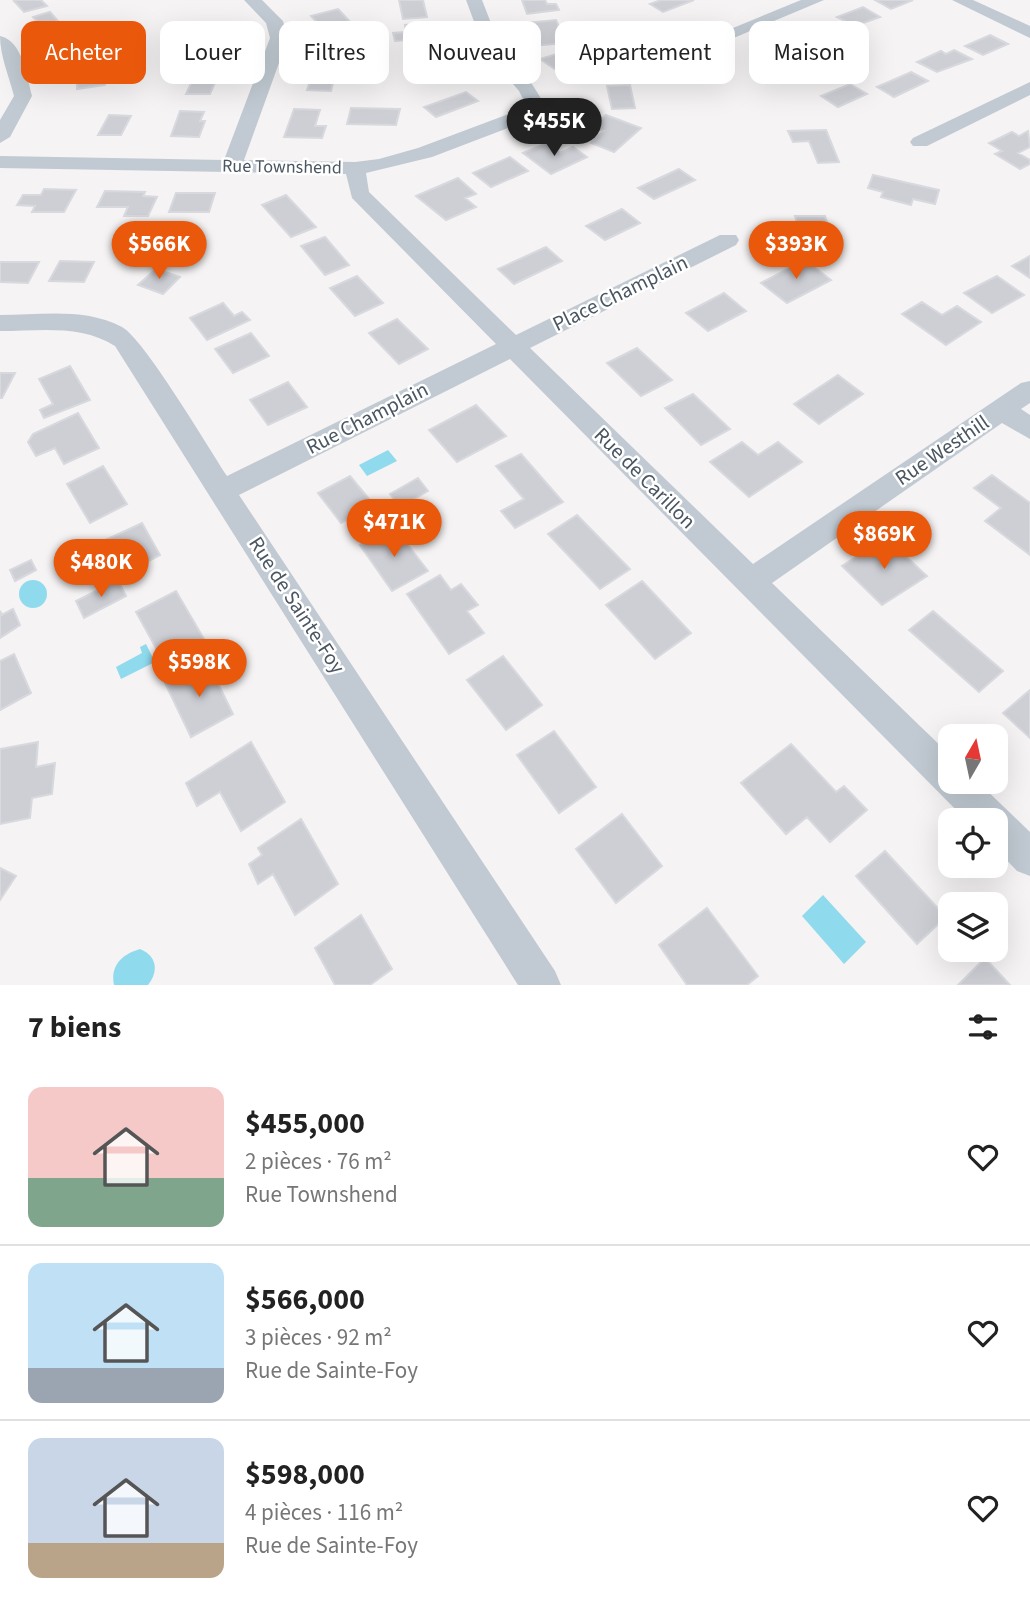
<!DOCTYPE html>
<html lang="fr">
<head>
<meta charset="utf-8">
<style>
	:root { --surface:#fff; --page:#f2f2f2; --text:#222; --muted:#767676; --line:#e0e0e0; --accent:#ea580c }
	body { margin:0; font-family:"Source Sans 3",sans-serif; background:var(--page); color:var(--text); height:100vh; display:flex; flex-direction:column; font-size:26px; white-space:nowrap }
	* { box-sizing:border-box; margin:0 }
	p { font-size:23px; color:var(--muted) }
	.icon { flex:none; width:38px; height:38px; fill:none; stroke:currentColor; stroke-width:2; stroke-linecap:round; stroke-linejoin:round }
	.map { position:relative; height:985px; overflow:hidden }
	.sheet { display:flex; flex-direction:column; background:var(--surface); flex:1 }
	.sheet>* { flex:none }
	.banner { position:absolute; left:21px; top:21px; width:989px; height:63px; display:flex; gap:14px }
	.needle { width:46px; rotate:9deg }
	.controls { position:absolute; left:938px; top:724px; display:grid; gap:14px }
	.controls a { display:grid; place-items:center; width:70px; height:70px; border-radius:14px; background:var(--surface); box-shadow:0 7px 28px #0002; font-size:35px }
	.price { position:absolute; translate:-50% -60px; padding:0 16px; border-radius:24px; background:var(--accent); color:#fff; font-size:23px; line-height:46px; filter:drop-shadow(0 2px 4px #0008) }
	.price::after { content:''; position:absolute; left:50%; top:42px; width:21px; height:16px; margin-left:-10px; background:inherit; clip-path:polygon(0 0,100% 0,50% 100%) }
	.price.active { background:#222; color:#fff }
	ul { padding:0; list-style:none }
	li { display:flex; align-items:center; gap:21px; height:175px; padding:0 28px }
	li+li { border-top:2px solid var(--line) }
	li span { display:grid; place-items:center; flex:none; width:196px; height:140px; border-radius:14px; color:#555 }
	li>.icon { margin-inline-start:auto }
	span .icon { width:84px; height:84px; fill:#fffc; stroke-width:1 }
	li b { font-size:30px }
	h2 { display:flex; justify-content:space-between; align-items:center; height:84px; padding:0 28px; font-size:30px }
	.tag { padding:0 24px; border-radius:14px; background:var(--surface); box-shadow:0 7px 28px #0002; font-size:24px; line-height:63px }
	.tag.active { background:var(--accent); color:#fff }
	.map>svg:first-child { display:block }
</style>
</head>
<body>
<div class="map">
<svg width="1030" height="985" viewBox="0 0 1030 985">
	<rect width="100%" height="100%" fill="#f5f3f3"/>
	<path fill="#90daee" d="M388,450L397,461L367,476L359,465Z
		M19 594a14 14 0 1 1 28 0a14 14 0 1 1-28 0Z
		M146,644L155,662L121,679L116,667L142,653L140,647Z
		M823,895L866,942L844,964L802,916Z
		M140,949C157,956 159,971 148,985H114C110,966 122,954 140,949Z"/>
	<path fill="#cdcfd5" stroke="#d7d9de" stroke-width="2" d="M18,0H41L47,6L24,12L14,1Z
		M399,0H423L427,17L403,19Z
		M522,0H545L547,4H556L559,10L527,14Z
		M661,0H694L663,12L650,4Z
		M875,0H913L891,9Z
		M863,7L880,17L855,26L837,17Z
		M338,9L353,25L326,32L311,16Z
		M50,12L64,28L46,33L33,17Z
		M556,20L566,43L533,46L524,23Z
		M818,22L837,32L802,46L784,35Z
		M430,23L436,47L410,49L408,40L395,41L393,33L406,32L405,25Z
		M661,26L666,44H643L639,27Z
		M223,29L228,55L210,57L209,52L190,55L188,38Z
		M990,35L1008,44L983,55L965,46Z
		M81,38L94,50L81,55L85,59L75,63L56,50L59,49L56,46Z
		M573,49L606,71L583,80L573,73L565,76L540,59Z
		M789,50L804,59L775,71L759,62Z
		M954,50L972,59L937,72L917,62L941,51L946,54Z
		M440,53L454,74L427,79L424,74L415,76L412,70L421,68L414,58Z
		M688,60L728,68L724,78L682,70Z
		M200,64L223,65L210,94H186Z
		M104,65L105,85L77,89L76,69Z
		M306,72H329L327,79H334L331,91L307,90L311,79H303Z
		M911,72L928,81L894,97L877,87Z
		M850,84L867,94L838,107L821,96Z
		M630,85L635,108L612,109L607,86Z
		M466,92L478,101L436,117L424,107Z
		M351,108L400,109L396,125L347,124Z
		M294,109L320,110L315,126H326L322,138L284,137Z
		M180,111L204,112L200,121H205L199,137L171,136Z
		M109,115L131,116L121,135H98Z
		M606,115L641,128L614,152L591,143L604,131L592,127Z
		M826,130L839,162L818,163L809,141L793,142L788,131Z
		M1028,131L1030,147L1018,153L1030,160V164L1020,169L995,154L1002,151L989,143L1012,132L1019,136Z
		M547,143L560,153L573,147L587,157L551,174L523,153Z
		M510,157L528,171L491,187L473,173Z
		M679,169L695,180L654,199L638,188Z
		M873,175L939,190L935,204L913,199L911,205L881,197L883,192L868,188Z
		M458,178L476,194L465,198L476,207L446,220L416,196Z
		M44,189L76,190L64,212H32L35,206L17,205L23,195H41Z
		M105,191L145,192L143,196L157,197L148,216H124L128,207H97Z
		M176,193H215L209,212H169Z
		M286,195L316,227L291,237L262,205Z
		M622,209L640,223L605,240L586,226Z
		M795,216H825L834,243H803Z
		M325,237L349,265L325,275L301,246Z
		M546,247L562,261L514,284L498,269Z
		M1030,256V278L1012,266Z
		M805,260L831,280L787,303L761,283Z
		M60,261L94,262L84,282L49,281Z
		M0,262H39L28,283L0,282Z
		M156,269L180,277L163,294L138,285Z
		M357,276L383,303L355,316L330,288Z
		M997,276L1024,295L992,313L964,293Z
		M724,293L746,311L708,331L686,313Z
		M922,302L942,315L957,306L981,322L946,345L902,314Z
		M223,303L234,316L242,312L250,320L207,340L190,318Z
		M397,319L428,349L399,364L369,333Z
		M251,333L269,356L233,373L215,349Z
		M637,348L672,380L641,396L607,363Z
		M70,366L90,400L44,418L40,410L53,404L39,379Z
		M0,373H15L2,398H0Z
		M838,375L863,394L819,424L794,404Z
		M288,382L307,407L268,425L250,400Z
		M693,394L730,429L701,445L665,408Z
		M476,405L506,436L457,462L429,430Z
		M78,413L99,448L64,464L55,448L36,456L28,442L33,434Z
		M742,442L758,455L778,442L802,462L749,497L710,462Z
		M521,454L563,502L515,528L501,511L524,499L496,466Z
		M103,466L127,504L90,523L67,484Z
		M992,475L1030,503V555L985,521L1001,508L974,488Z
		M350,476L374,505L341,523L318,493Z
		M418,478L428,491L400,507L390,494Z
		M577,515L630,569L600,589L548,534Z
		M142,523L160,555L116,578L99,543Z
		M394,527L428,571L392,591L360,545Z
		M886,538L927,576L882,605L842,566Z
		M31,560L36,570L15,581L10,570Z
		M440,575L451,590L461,584L478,605L467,611L484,633L449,654L407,594Z
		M118,580L126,596L84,618L76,601Z
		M642,581L691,633L655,659L606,605Z
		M176,591L204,639L163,661L136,612Z
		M13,609L20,625L0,638V611L2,615Z
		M933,611L1003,671L979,692L909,630Z
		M14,654L31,693L0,710V661Z
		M503,656L542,705L506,730L467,680Z
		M207,661L233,714L191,737L165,683Z
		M1030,690V738L1003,713Z
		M554,731L596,787L559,813L517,755Z
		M38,742L36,767L55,763L52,794L32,798L30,818L0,824V749Z
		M251,742L285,802L241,831L220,792L197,806L186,783Z
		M791,744L836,792L844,786L867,810L830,842L807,817L786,834L741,783Z
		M622,814L662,866L616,903L576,849Z
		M301,819L338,884L295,915L273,874L258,884L249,864L262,855L258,848Z
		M885,851L946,917L917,944L856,876Z
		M0,868L16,876L0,900Z
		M707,908L758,976L747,985H687L659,945Z
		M361,915L392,969L370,985H335L315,948Z
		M985,958L1010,985H958Z"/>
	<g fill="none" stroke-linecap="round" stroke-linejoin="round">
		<path fill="#c1cad2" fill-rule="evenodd" d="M244,0H262L283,21L288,38L244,160L355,162L379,159L418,148L527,107L519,91L485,51L466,0H482L501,49L532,84L548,110L545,114L432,157L366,173L369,192L516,335L720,235H736L739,240L736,245L530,348L753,564L1021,383L1030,381V403L1021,409L1030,415V439L1002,423L772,583L950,755V782H978L1030,832V876L1017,871L996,849V821H967L510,359L239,495L555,971L561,985H518L115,346C81,324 39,331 0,331V315C39,315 85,307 122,327C144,339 208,447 227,476L496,344L352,198L346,174L0,168V156L224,160L270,38L266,23Z
			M801,0H824L736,37L730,38L721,33Z
			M952,0H973L1030,26V38Z
			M0,36C23,41 27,77 32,96L10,137L0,143V120L14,96C9,76 0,56 0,36Z
			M1030,82V95L927,146H913L910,142L913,138Z"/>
	</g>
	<g text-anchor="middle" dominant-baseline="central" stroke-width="5" stroke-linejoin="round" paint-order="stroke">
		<g font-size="18" fill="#4a5661" stroke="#fff">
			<text transform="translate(282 167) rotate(1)">Rue Townshend</text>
		</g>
		<g font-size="21" fill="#4a5661" stroke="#fff">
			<text transform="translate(620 293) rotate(-26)">Place Champlain</text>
			<text transform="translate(367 418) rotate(-27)">Rue Champlain</text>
			<text transform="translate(942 450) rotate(-34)">Rue Westhill</text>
			<text transform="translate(645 478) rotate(45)">Rue de Carillon</text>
			<text transform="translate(297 605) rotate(57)">Rue de Sainte-Foy</text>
		</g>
	</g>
</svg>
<div class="controls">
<a><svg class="needle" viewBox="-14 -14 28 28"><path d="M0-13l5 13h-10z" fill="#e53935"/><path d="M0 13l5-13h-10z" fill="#767676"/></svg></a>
<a><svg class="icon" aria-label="locate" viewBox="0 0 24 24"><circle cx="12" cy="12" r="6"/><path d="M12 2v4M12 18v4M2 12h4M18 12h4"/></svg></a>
<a><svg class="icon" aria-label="layers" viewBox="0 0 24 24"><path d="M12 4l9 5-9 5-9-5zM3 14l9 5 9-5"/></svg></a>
</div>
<b class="price active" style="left:554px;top:158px">$455K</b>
<b class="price" style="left:159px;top:281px">$566K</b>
<b class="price" style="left:796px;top:281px">$393K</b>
<b class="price" style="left:394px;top:559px">$471K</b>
<b class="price" style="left:884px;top:571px">$869K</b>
<b class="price" style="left:101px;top:599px">$480K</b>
<b class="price" style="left:199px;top:699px">$598K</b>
<div class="banner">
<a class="tag active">Acheter</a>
<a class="tag">Louer</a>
<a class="tag">Filtres</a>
<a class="tag">Nouveau</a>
<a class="tag">Appartement</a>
<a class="tag">Maison</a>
</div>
</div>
<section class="sheet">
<h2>7 biens<svg class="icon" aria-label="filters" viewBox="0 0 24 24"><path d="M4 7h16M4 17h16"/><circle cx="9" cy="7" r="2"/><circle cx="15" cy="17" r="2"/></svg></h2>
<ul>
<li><span style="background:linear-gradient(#f6c9c9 65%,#7fa58c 0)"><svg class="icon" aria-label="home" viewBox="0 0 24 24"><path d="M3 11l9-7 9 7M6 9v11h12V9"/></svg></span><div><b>$455,000</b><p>2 pièces · 76 m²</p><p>Rue Townshend</p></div><svg class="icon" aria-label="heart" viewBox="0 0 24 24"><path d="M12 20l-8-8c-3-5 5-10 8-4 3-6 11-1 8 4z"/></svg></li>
<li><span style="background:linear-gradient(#bfe0f5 75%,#9aa5b1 0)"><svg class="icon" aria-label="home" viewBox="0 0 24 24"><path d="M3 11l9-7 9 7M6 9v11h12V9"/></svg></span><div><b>$566,000</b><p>3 pièces · 92 m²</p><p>Rue de Sainte-Foy</p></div><svg class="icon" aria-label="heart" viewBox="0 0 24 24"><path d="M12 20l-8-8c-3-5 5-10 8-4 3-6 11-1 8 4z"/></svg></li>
<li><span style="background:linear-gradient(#c9d6e8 75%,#b9a48a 0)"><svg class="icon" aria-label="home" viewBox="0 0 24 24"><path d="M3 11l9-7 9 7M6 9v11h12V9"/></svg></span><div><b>$598,000</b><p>4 pièces · 116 m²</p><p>Rue de Sainte-Foy</p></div><svg class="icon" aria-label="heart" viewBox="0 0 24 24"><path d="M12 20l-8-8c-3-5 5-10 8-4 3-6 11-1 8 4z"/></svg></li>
</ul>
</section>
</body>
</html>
